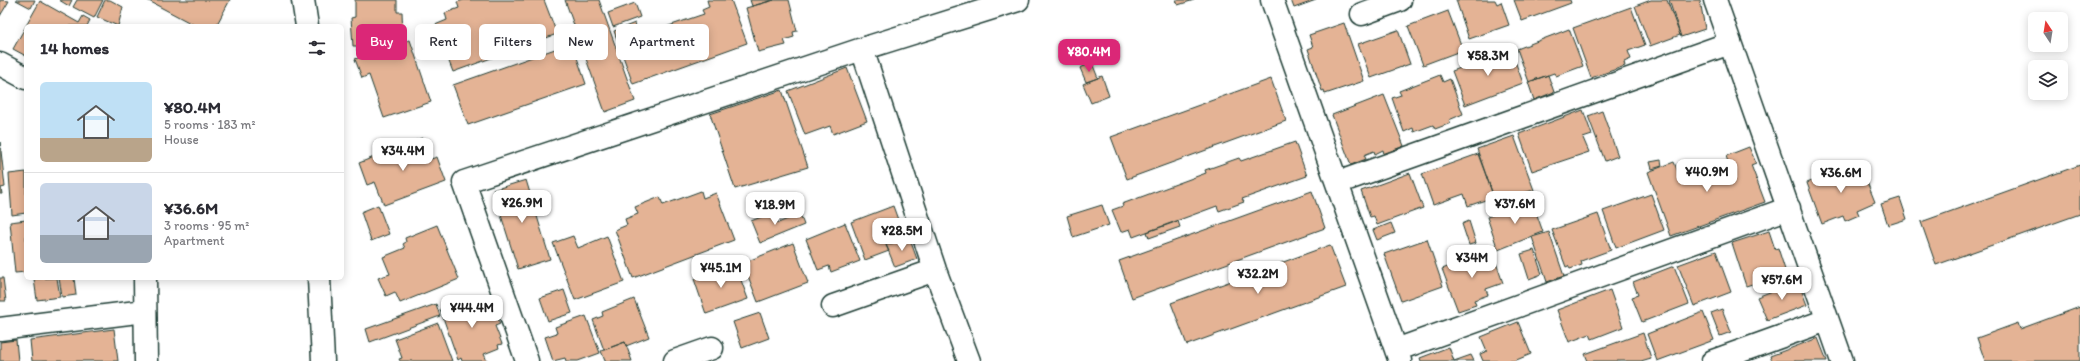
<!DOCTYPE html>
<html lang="en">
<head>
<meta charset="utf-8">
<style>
	:root { --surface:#fff; --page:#f7f7f7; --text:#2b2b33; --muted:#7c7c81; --line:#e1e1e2; --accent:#db2777 }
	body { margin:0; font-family:Itim,sans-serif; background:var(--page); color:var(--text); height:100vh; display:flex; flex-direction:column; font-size:15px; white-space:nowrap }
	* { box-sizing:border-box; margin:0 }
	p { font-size:13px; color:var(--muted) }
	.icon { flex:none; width:22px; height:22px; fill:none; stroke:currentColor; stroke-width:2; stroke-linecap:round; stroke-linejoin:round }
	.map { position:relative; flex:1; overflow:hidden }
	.details { position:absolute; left:24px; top:24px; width:320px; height:256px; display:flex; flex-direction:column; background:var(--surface); border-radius:6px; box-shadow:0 2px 10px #0003 }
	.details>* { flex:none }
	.top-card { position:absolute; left:356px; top:24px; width:380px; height:36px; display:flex; gap:8px }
	.needle { width:26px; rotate:348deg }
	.buttons { position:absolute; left:2028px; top:12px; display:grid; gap:8px }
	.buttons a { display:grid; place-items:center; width:40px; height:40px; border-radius:6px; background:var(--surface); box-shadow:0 2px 10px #0003; font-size:20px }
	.price { position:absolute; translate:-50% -34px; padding:0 9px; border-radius:8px; background:#fff; color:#222; font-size:13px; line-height:26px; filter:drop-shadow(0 1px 2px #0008) }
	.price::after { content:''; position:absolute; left:50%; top:24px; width:12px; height:9px; margin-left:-6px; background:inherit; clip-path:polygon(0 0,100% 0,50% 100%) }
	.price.current { background:var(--accent); color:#fff }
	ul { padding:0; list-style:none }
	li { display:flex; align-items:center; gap:12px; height:100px; padding:0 16px }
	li+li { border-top:1px solid var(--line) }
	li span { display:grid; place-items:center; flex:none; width:112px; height:80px; border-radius:6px; color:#555 }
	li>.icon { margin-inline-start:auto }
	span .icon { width:48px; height:48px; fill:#fffc; stroke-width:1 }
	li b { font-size:17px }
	h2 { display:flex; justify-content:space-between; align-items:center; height:48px; padding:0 16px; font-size:17px }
	.chip { padding:0 14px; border-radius:6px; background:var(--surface); box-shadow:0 2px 10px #0003; font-size:14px; line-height:36px }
	.chip.current { background:var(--accent); color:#fff }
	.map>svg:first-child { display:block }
</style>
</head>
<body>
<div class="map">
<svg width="2080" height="361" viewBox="0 0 2080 361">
	<rect width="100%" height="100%" fill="#fff"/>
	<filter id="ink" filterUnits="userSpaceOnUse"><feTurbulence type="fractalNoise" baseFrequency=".025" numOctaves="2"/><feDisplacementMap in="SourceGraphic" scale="8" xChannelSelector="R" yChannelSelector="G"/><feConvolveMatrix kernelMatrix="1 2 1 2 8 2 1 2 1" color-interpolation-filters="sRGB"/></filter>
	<g filter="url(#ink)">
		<path fill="#e4b395" stroke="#1f3d34" d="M0,0L9,1L0,16Z
			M16,0H35L31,8Z
			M59,0H72L69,6Z
			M77,0H103L94,18L73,7Z
			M105,0H110L123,7L118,26L97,17Z
			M147,0H230L216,26H196Z
			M355,0H397V12H402L403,37L357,51V46H353L351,18L355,17Z
			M464,0H544L557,34L453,72L435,25L447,20L445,13L459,8L457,2Z
			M565,0H599L635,101L605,112Z
			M707,0H731L747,43L633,84L614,31L635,23L638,32L644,30L645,34L704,14L702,10L709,7Z
			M750,0H774L752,6Z
			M774,0H789L797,31L793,32L794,37L784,40L786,45L758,52L746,8Z
			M1176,0H1194L1178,5Z
			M1291,0H1316L1294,8Z
			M1456,0H1495L1497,4L1501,2L1509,25L1469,39Z
			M1514,0H1570L1571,3L1522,21Z
			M1651,0H1667L1680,35L1650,46L1635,6Z
			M1669,0H1700L1705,29L1681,37Z
			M40,1L79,23L83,16L90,20L87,26H26V56L13,49Z
			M635,3L640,17L613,27L608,13Z
			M1631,7L1645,45L1628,51L1631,59L1624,62L1625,66L1591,78L1573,28Z
			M1448,11L1463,50L1423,65L1408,26Z
			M1344,23L1364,81L1325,94L1324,90L1322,91L1308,49L1313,47L1309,35Z
			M1569,29L1583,66L1556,76L1554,73L1529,82L1517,49Z
			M1398,30L1410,64L1371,78L1358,44Z
			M399,40L400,43L410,40L431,102L384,118L369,75L362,78L355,59L384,49L383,46Z
			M572,43L586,84L468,125L453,85Z
			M1511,50L1523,83L1465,105L1452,71Z
			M1092,63L1098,78L1086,82L1080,68Z
			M847,68L867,121L833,134L830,126L805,135L788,91Z
			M1440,75L1443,82L1450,79L1463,114L1449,120L1451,123L1435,129L1433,125L1414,132L1413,128L1404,132L1392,98L1401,95L1399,91Z
			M1548,75L1554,92L1534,100L1528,82Z
			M1102,76L1109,96L1091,103L1083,84Z
			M1271,79L1286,121L1127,179L1111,137Z
			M782,90L808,167L735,189L710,114Z
			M1384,95L1404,146L1384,154L1383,150L1375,154L1374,151L1364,155L1366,159L1351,165L1332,115Z
			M1583,110L1592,135L1583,138L1589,152L1532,171L1519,134Z
			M1602,111L1618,156L1605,161L1588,116Z
			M1514,136L1534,190L1495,201L1477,149Z
			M422,138L431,159L437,157L446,182L384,205L375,182L367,185L359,163Z
			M0,142L5,187L1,188L2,194H0Z
			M1295,142L1307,176L1242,199L1244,202L1219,211L1217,206L1133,237L1130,229L1121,232L1112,210L1123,206L1122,204L1206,173L1205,170L1239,158L1241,161Z
			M1749,147L1756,163L1751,165L1765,202L1671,236L1648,172L1674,162L1682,182L1729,165L1726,156Z
			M1478,154L1494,197L1468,206L1464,194L1433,205L1422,174Z
			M1661,160L1662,166L1652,169L1650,162Z
			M1859,162L1875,202L1857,210L1859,215L1845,221L1843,216L1822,224L1807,183Z
			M2080,165V214L1936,265L1921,222Z
			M26,172V213L12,215L9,174Z
			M1410,173L1423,208L1377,225L1374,216L1370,217L1361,191Z
			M526,180L550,259L518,269L493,190Z
			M701,191L703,198L716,193L734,240L633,278L615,230L627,225L625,219L638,214L635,207L660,197L663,205Z
			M1312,191L1325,228L1132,298L1119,261Z
			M1651,194L1664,230L1616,248L1603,211Z
			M1900,198L1907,219L1888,225L1881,204Z
			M1532,201L1543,232L1498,250L1487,217Z
			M378,205L389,234L371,241L361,212Z
			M1102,205L1109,225L1073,237L1067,216Z
			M893,206L905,239L886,245L889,251L865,260L851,222Z
			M774,212L778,223L800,214L804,225L760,243L751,221Z
			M1598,214L1611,250L1581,261L1582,265L1570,269L1568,266L1566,267L1552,230Z
			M26,220V272L15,273L10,222Z
			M1178,221L1180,227L1149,238L1147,232Z
			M1469,221L1476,243L1469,245L1462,224Z
			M845,223L860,261L831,272L829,266L818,270L806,239Z
			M1391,223L1395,233L1377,240L1373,230Z
			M437,225L459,279L400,303L395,292L386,296L378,278L390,274L383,257L405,248L403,244L406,242L405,238Z
			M1769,231L1775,249L1778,248L1786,273L1746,286L1732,243Z
			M1549,232L1564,276L1547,282L1532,237Z
			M573,236L578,248L607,236L624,282L575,300L553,243Z
			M909,237L917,259L895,267L886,245Z
			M1427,239L1443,286L1401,301L1384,254Z
			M793,243L808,283L758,302L743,263Z
			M1330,245L1346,287L1187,345L1171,303Z
			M1534,250L1542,274L1529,279L1521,254Z
			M1492,251L1503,283L1486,289L1488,295L1474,300L1476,305L1458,311L1442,269Z
			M1716,251L1731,292L1694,306L1678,265Z
			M735,264L748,299L706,314L694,279Z
			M1674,266L1689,304L1642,322L1632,297L1638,295L1633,282Z
			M0,278H3L6,301H0Z
			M57,278L60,297L37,300L34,279Z
			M59,278H74L76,295L62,297Z
			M1798,281L1807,305L1767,320L1757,297Z
			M564,290L572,313L548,321L540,298Z
			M1610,290L1623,327L1592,339L1590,334L1569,342L1557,310Z
			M477,296L479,299L484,298L490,314L495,312L500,324L495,326L502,344L498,345L499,348L484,354L487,361H462L461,358L458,360L440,309Z
			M634,299L649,337L626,346L625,342L604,350L593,320L603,316L602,312Z
			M436,304L440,316L370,342L366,329Z
			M2080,307V361H1985L1977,338L2018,323L2020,329Z
			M1722,309L1731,332L1720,336L1711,313Z
			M1703,312L1714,340L1657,361L1647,334Z
			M760,313L769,338L742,348L733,322Z
			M586,316L600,353L578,361H566L565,358L553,361L545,337L557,333L555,327Z
			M1518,322L1531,354L1514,361H1483L1480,354L1487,351L1481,337Z
			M438,323L452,361H400L399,359L402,358L395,339Z
			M114,329L118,361H32L30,340Z
			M1643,333L1651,358L1641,361H1588L1585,354Z
			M1818,338L1827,361H1772L1770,356Z
			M16,340L18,361H0V342Z
			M625,342L632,361H605L601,351Z
			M1449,347L1454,361H1421L1420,358Z
			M1471,355L1474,361H1454Z"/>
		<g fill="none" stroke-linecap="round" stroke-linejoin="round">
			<defs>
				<path id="street" d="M1272,0L1400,361
					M1715,0L1842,361
					M1362,14L1400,0
					M862,49L935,270L969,361
					M0,64L26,78
					M1337,183L1730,43
					M145,278L146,361
					M833,306L935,270
					M0,329L145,311
					M1396,350L1789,208
					M527,361L464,182L862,49L1018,0
					M675,361L712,348
					M1713,361L1827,320"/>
				<path id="highway" d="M303,0L307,26
					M319,278L323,361"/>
			</defs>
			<use href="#street" stroke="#1f3d34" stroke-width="25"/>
			<use href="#highway" stroke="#1f3d34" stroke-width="25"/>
			<use href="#street" stroke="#fff" stroke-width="22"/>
			<use href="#highway" stroke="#fff" stroke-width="22"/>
		</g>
	</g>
</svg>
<div class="buttons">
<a><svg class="needle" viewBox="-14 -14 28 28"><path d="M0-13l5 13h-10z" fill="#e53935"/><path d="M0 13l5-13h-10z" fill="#7c7c81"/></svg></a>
<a><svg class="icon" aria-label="layers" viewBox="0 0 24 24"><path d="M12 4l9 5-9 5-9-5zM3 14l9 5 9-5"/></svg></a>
</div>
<b class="price current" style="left:1089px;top:73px">¥80.4M</b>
<b class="price" style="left:1488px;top:77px">¥58.3M</b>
<b class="price" style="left:403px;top:172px">¥34.4M</b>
<b class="price" style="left:1707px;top:193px">¥40.9M</b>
<b class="price" style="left:1841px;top:194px">¥36.6M</b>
<b class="price" style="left:522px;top:224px">¥26.9M</b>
<b class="price" style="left:1515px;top:225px">¥37.6M</b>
<b class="price" style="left:775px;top:226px">¥18.9M</b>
<b class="price" style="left:902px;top:252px">¥28.5M</b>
<b class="price" style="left:1472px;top:279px">¥34M</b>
<b class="price" style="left:721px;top:289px">¥45.1M</b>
<b class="price" style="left:1258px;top:295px">¥32.2M</b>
<b class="price" style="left:1782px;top:301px">¥57.6M</b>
<b class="price" style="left:472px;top:329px">¥44.4M</b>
<div class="top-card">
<a class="chip current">Buy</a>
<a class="chip">Rent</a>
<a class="chip">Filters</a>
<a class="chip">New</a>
<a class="chip">Apartment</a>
</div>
<section class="details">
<h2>14 homes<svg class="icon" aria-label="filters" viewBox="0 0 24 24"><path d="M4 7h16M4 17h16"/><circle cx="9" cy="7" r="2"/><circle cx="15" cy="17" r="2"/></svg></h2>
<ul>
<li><span style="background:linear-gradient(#bfe0f5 70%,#b9a48a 0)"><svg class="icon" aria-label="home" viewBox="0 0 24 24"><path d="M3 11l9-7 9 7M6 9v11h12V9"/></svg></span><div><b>¥80.4M</b><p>5 rooms · 183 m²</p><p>House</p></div></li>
<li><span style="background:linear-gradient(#c9d6e8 65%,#9aa5b1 0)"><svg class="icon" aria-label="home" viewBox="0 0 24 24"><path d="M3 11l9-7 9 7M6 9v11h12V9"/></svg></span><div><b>¥36.6M</b><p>3 rooms · 95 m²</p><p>Apartment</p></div></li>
</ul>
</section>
</div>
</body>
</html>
